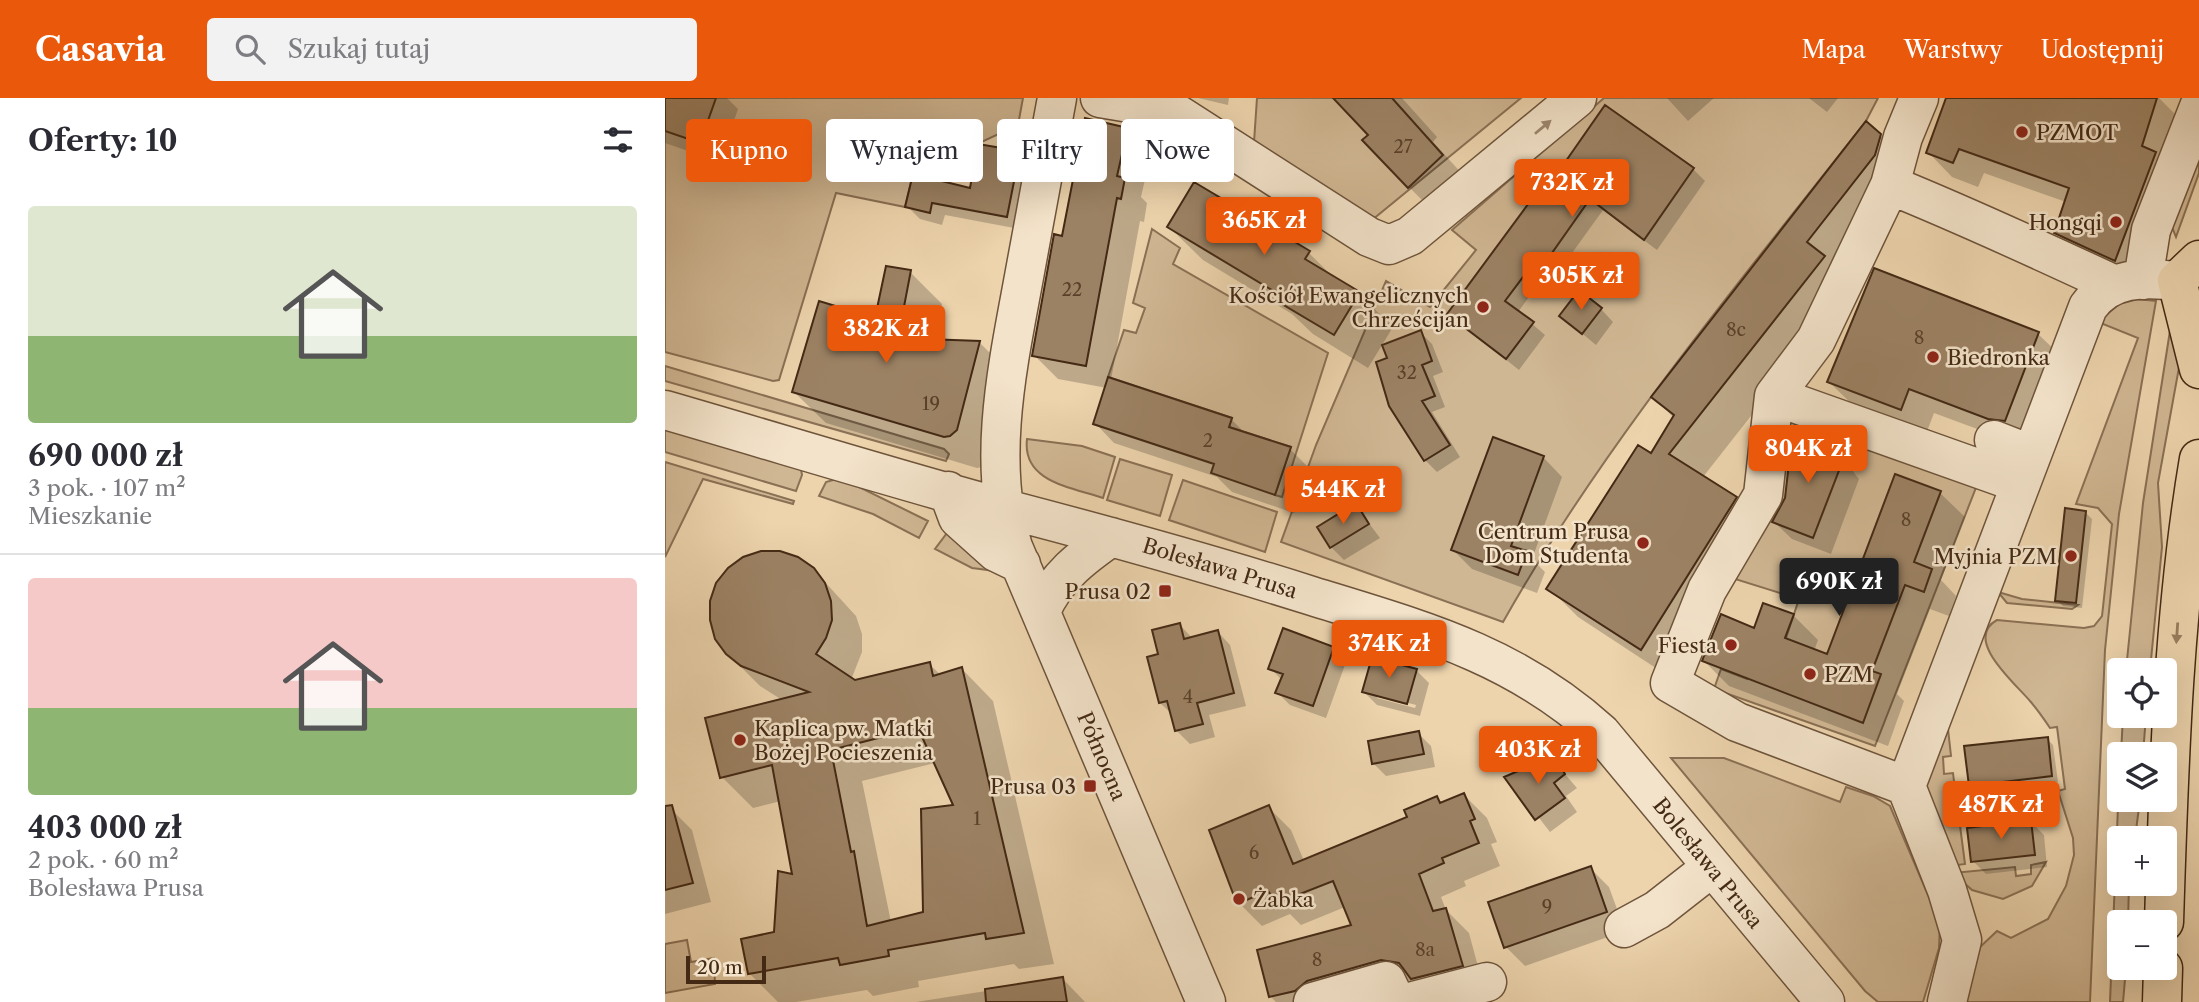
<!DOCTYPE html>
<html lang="pl">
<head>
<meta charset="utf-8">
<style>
	:root { --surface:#fff; --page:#f2f2f3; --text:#2b2b33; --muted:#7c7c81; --line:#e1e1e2; --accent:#ea580c }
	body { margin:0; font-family:"Libre Caslon Text",serif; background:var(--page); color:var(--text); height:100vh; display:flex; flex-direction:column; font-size:26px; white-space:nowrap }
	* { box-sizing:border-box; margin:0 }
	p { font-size:23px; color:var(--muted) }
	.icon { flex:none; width:38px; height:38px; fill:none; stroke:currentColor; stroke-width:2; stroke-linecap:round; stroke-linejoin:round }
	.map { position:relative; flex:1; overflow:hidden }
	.sheet { display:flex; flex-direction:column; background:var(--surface); width:665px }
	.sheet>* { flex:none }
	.top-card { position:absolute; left:21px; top:21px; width:665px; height:63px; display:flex; gap:14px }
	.controls { position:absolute; left:1442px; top:560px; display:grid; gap:14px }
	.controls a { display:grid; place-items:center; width:70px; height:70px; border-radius:7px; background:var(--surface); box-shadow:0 7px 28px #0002; font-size:35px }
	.scale { position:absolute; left:21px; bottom:18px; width:80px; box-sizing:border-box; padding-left:7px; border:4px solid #442a15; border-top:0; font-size:19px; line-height:24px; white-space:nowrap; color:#442a15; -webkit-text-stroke:5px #f3e3ca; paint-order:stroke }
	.price { position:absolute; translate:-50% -60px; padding:0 16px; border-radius:7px; background:var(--accent); color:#fff; font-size:23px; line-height:46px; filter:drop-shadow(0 2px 4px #0008) }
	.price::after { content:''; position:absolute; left:50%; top:42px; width:21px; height:16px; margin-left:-10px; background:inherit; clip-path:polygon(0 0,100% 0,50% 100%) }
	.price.selected { background:#222; color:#fff }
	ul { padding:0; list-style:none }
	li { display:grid; align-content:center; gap:14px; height:371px; padding:0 28px }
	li+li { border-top:2px solid var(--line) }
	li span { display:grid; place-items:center; height:217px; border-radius:7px; color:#555 }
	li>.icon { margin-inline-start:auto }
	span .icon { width:126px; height:126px; fill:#fffc; stroke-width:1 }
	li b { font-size:30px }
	h2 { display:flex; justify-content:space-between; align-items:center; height:84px; padding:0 28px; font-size:30px }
	.chip { padding:0 24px; border-radius:7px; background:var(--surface); box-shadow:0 7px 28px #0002; font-size:24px; line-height:63px }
	.chip.selected { background:var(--accent); color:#fff }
	header { display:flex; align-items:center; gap:42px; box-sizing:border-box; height:98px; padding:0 35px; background:var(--accent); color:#fff }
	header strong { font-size:33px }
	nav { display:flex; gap:38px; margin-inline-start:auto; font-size:24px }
	.search { width:490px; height:63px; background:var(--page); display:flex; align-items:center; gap:18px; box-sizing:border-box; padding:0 24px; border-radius:7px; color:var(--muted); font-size:26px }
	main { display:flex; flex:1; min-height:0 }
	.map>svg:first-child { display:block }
</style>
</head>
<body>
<header>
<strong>Casavia</strong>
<div class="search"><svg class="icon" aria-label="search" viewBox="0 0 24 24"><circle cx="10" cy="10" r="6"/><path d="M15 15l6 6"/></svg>Szukaj tutaj</div>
<nav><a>Mapa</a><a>Warstwy</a><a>Udostępnij</a></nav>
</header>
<main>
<section class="sheet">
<h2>Oferty: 10<svg class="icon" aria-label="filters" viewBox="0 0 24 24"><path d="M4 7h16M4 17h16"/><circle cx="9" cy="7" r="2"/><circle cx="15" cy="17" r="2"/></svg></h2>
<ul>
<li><span style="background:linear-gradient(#dfe7d0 60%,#8fb573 0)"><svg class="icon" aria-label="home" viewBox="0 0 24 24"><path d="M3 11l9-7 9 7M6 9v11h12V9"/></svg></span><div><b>690 000 zł</b><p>3 pok. · 107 m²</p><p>Mieszkanie</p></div></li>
<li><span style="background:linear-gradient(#f6c9c9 60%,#8fb573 0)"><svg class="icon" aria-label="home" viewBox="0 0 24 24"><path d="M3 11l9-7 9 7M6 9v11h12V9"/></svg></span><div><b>403 000 zł</b><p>2 pok. · 60 m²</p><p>Bolesława Prusa</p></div></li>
</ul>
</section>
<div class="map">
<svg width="1534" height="904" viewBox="0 0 1534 904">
	<rect width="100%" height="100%" fill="#edd4ad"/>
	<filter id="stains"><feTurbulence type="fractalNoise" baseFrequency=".00286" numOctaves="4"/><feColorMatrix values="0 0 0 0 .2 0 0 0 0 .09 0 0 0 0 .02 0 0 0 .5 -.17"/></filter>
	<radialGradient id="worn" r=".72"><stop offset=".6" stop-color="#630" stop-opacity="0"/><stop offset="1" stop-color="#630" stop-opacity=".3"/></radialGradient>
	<path fill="#d0b793" stroke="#8a7054" stroke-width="2" d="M0,0H358L353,27L248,76L240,109L171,95L114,282L108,283L0,254Z
		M592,0H856L707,122L589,44Z
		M939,0H1213L1201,23C1074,185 939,345 838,524L616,444L651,347L721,183L765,209L811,152L787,132Z
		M1534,43V75L1511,139L1505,124Z
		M487,131L515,150L508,166L663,255L617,399L610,397L626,349L564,329L567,320L443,279L459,232L471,235L480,210L468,205Z
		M1473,201L1491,203L1454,416L1440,552L1425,904H1298L1314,850L1332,833L1346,840L1383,821L1401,788L1409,757L1408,740L1393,693L1400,691L1392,629L1385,630C1379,621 1372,611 1365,603C1351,586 1297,541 1332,522L1419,530L1429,528L1437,518L1447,426L1433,410L1411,406L1473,240L1433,224L1454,206Z
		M1507,220L1515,264L1493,385L1497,449L1485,572H1461L1478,405Z
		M0,268L279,351L284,356L281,363L0,283Z
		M1130,328L1164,339L1170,331L1312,387L1210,648L1049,591L1056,571L1082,581L1100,533L1121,540L1134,501L1038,471Z
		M0,329L136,371L137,377L131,393L0,354Z
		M362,341L417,348L450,359L438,400C406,389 357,384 362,341Z
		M455,361L507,377L495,418L442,402Z
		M0,364L129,403L128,406L38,381L0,459Z
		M168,382H180L263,423L254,440L208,416L154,398L161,384Z
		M518,382L612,414L600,454L504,422Z
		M282,435L323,472L307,470L270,451Z
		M1333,494L1357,501L1413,507L1407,511L1342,505Z
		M1458,618H1481L1478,656H1456Z
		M1283,631L1286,658L1278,659L1279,676L1288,675L1292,709L1286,710L1287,720H1294L1300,766L1286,768L1261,702V676Z
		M1006,660H1059L1175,704L1181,689L1208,698L1225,708L1275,825L1274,850L1258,904H1213L1200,893Z
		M1454,684V702H1475L1470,740H1454V786H1464L1463,824H1454V870H1461L1458,904H1445Z
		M1381,764L1367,788L1338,801L1307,792L1288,775L1350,769L1351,778L1366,776V767Z
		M22,842L26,864L49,860L50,886L0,895V846Z"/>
	<path fill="#0003" fill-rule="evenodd" d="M0,0H62L73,11L55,64L0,45Z
		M533,0H564L563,7Z
		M671,0H737L772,39L768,44L811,91L777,122L744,89L705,37Z
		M1002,0H1049L1023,23Z
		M1144,0H1173L1162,14Z
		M1283,0H1494L1517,23L1475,186L1416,159L1391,134L1401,104L1319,75L1313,89L1287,79L1263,54Z
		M941,10L1028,71L1040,83L992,152L938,112L887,183L880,177L853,214L880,237L854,272L784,216L880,95Z
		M462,31L486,55L476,99L482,105L479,124L475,123L446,282L567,322L581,336L625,351L644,370L629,415L567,394L552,379L449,345L430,325L442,290L393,281L369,257L398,140Z
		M1215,37L1244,66L1188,188L1038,379L1070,400L1100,429L1006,580L913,519L884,490L986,358L1009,320L988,299Z
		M354,55L367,68L355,131L280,117L277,127L255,121L242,108L307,92Z
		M504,129L644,155L671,182L694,196L728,229L703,270L648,236L627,216L538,162Z
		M245,174L277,206L270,243L314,244L346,276L317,369L312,370L161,325L129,294L211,222Z
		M936,211L948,224L931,247L896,218Z
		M755,234L767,246L778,274L768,278L780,309L767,314L795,359L772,374L760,362L724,261Z
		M1373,236L1398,260L1350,345L1269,315L1261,336L1189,308L1164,284Z
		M1163,342L1194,381L1166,456L1127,441L1109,424Z
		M878,359L897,379L867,461L880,474L872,495L807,471L788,452Z
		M1275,395L1300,419L1276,482L1291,498L1284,518L1265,511L1232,596L1239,603L1223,648L1064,588L1039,563L1090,532L1128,517L1153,542L1149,553L1163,559Z
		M691,408L715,440L679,462L666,449Z
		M1421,415L1427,421L1417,510L1398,508L1392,502Z
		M148,471L191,518L197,536V554L186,582L190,584L264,566L276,577L297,571L328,603L389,866L354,871L349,866L253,883L254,889L208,898L202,892L131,904H113L84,875L110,836L129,778L116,703L88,710L57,679L117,602L95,588L62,555ZM270,665L290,709L260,815L226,824L197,683Z
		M515,527L528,541L553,534L565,547L581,608L544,617L550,639L525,646L512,633L508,617L495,605V557Z
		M668,551L681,564L661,620L625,607L612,594L617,582L605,570Z
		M751,572L764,585L755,618L712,607L699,594ZM712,597L751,607L750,610L712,600Z
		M753,635L766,648L770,669L721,678L708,665Z
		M1382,641L1388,647L1393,684L1312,693L1306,687Z
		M887,661L912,690L901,698L912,714L885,734L842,679Z
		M799,697L822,720L832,744L826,746L835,768L799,783L801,788L776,799L781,812L804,835L819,891L677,904H611L606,899L688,828L680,809L636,827L625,816L597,828L574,805L603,709L626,732L639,763L744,719L772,700L778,706Z
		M8,713L27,732L46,804L0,816V715Z
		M1366,724L1379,737L1382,769L1321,776L1308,763Z
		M925,770L944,789L960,833L860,868L841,849Z
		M398,881L420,904H251Z"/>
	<path fill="#9c8264" stroke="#442a15" stroke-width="2" fill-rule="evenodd" d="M0,0H51L35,45L0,33Z
		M668,0H727L778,57L743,90L697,42L703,37Z
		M1281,0H1492L1477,48L1491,54L1450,163L1389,135L1404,90L1294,51L1288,65L1261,55Z
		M940,7L1029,70L979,142L925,101L875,172L867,167L840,203L869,224L841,261L782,216L875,90L880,93Z
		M420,20L463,30L452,78L460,80L456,101L452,100L421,268L367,258L389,136L397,138Z
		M1201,23L1216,36L1210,57L1142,144L1160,158L1004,356L1072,399L976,552L881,491L973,347L986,355L1009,317L986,299Z
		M313,46L355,53L342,119L267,105L265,115L240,109L248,76L305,90Z
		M529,84L645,153L640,161L695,194L669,237L612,203L615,197L502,129Z
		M221,168L246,172L233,240L315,243L292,332L285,338L279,339L127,294L154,203L210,220Z
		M1209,170L1374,234L1340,323L1323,321L1244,291L1236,312L1162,284Z
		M914,192L937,210L917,236L894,218Z
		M756,232L767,263L757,267L770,298L757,303L785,347L759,363L724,308L711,264L722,260L717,247Z
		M443,279L567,320L564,329L626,349L610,397L546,375L549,366L428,326Z
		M1136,331L1164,341L1158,355L1178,362L1148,440L1107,424L1120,400L1124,365Z
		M828,339L879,358L846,448L862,453L853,477L786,452Z
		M1230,376L1276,393L1249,464L1267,471L1259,494L1240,487L1207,573L1216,576L1198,625L1037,563L1056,516L1089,530L1098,505L1129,516L1120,540L1162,556Z
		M691,405L704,426L665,450L652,429Z
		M1400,410L1421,413L1411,505L1390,503Z
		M96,453H115L133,459L149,470L160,485L166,503L167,522L161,540L151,556L190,582L265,564L268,578L297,569L359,835L321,841L320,835L223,852L224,858L175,867L173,860L83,876L76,841L109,834L113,773L127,776L107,667L55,680L40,620L144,594L76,568L61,556L50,541L45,522V503L51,485L63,470L78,459ZM253,630L288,707L256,711L258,814L202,828L189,753L186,754L166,652Z
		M515,525L519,541L553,532L569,595L532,605L538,626L510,633L502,603L494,605L482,559L493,556L487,532Z
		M618,530L669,549L648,608L610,595L618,576L603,571Z
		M707,559L752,571L742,606L697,594Z
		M754,633L759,656L707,666L703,643Z
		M1383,639L1387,678L1304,688L1299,648Z
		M888,658L900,676L889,685L900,700L870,722L839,679Z
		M799,695L810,721L805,723L814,745L777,760L779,765L754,776L768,813L781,810L798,868L746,881L734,865L716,862L642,883L630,893L604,899L592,852L686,827L668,783L612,805L603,793L572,806L544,732L604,707L628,766L742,719L739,712L772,698L775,705Z
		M7,707L28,785L0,792V708Z
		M1366,722L1370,757L1306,764L1302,730Z
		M926,768L942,814L839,850L823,804Z
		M398,879L402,904H321L320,891Z"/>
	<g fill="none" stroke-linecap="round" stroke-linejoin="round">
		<defs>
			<path id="minor" d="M392,0C382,56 371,112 361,168C345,257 320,360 348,449L541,904
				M435,0L506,12L704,139L724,147L745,138L912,0
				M1225,87L1238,39L1254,0
				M1478,182L1486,132L1534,9
				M1109,298L1354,385
				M0,312C114,345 227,380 341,411C444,438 546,466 647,498C757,532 849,556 936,635L1160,904
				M1329,342L1365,356
				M283,393L293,420L331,454L356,466
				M376,513C391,479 416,460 446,439
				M1241,688L1072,624L1005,585L1042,492L1098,397L1109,298L1151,242L1225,87C1301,118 1375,152 1450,187
				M959,830L992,812L1047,769
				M648,904L721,883L731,904
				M745,904L822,884
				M1282,904L1297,842L1282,792L1241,688L1423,209C1444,179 1478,179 1512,183"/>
			<path id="major" d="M1534,162L1512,183L1534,271
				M1499,824C1504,669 1508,515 1534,361
				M1497,904L1498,870"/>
		</defs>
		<use href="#minor" stroke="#6e543b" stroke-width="41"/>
		<use href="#major" stroke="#442a15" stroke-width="41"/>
		<use href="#minor" stroke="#f3e3ca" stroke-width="38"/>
		<use href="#major" stroke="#edd4ad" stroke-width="38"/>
	</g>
	<defs><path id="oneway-solid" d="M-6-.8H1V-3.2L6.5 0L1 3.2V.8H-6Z" transform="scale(1.75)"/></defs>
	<use fill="#9c8670" href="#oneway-solid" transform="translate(878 29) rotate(-40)"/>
	<use fill="#987f61" href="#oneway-solid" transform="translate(1512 535) rotate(94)"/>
	<g fill="#8f2418" stroke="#f3e3ca" stroke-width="2.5">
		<circle cx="1357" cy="34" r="7"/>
		<circle cx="1451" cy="124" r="7"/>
		<circle cx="818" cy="209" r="7"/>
		<circle cx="1268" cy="259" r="7"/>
		<circle cx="978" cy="445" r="7"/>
		<circle cx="1406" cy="458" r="7"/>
		<rect x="493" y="486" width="14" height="14" rx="3.5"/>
		<circle cx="1066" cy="547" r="7"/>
		<circle cx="1145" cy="576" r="7"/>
		<circle cx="75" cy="642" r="7"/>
		<rect x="418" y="681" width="14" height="14" rx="3.5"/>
		<circle cx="574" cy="801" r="7"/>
	</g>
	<g text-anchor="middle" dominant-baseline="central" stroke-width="5" stroke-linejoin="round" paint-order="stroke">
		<g font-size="18" fill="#5a4029">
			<text x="738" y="49">27</text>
			<text x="407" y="192">22</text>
			<text x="1071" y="232">8c</text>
			<text x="1254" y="240">8</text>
			<text x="742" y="275">32</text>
			<text x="266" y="306">19</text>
			<text x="543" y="343">2</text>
			<text x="1241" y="422">8</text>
			<text x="523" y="599">4</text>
			<text x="312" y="721">1</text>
			<text x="589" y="755">6</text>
			<text x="882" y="809">9</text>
			<text x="760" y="852">8a</text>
			<text x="652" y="862">8</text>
		</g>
		<g font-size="21" fill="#442a15" stroke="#f3e3ca" text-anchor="end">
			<text x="1371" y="34" text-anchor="start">PZMOT</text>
			<text x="1437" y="124">Hongqi</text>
			<text x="804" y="197">Kościół Ewangelicznych<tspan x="804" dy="24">Chrześcijan</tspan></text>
			<text x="1282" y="259" text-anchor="start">Biedronka</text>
			<text x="964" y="433">Centrum Prusa<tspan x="964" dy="24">Dom Studenta</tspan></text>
			<text x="1392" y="458">Myjnia PZM</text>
			<text x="486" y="493">Prusa 02</text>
			<text x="1052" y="547">Fiesta</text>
			<text x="1159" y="576" text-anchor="start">PZM</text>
			<text x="89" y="630" text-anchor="start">Kaplica pw. Matki<tspan x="89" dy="24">Bożej Pocieszenia</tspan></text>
			<text x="411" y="688">Prusa 03</text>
			<text x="588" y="801" text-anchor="start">Żabka</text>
		</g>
		<g font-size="21" fill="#442a15" stroke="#f3e3ca">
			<text transform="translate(555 470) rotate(17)">Bolesława Prusa</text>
			<text transform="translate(437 658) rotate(67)">Północna</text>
			<text transform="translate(1043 765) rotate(51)">Bolesława Prusa</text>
		</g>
	</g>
	<rect width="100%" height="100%" filter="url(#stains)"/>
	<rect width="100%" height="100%" fill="url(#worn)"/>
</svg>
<div class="controls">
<a><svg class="icon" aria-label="locate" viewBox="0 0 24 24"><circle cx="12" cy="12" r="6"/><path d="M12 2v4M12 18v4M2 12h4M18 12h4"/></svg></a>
<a><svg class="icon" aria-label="layers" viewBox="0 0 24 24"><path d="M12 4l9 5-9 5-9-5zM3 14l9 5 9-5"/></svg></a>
<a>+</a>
<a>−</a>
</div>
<div class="scale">20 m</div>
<b class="price" style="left:907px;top:121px">732K zł</b>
<b class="price" style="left:599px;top:159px">365K zł</b>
<b class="price" style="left:916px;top:214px">305K zł</b>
<b class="price" style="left:221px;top:267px">382K zł</b>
<b class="price" style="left:1143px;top:387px">804K zł</b>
<b class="price" style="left:678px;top:428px">544K zł</b>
<b class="price selected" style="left:1174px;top:520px">690K zł</b>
<b class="price" style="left:724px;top:582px">374K zł</b>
<b class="price" style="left:873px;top:688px">403K zł</b>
<b class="price" style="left:1336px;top:743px">487K zł</b>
<div class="top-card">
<a class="chip selected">Kupno</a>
<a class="chip">Wynajem</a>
<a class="chip">Filtry</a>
<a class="chip">Nowe</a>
</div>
</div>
</main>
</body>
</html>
